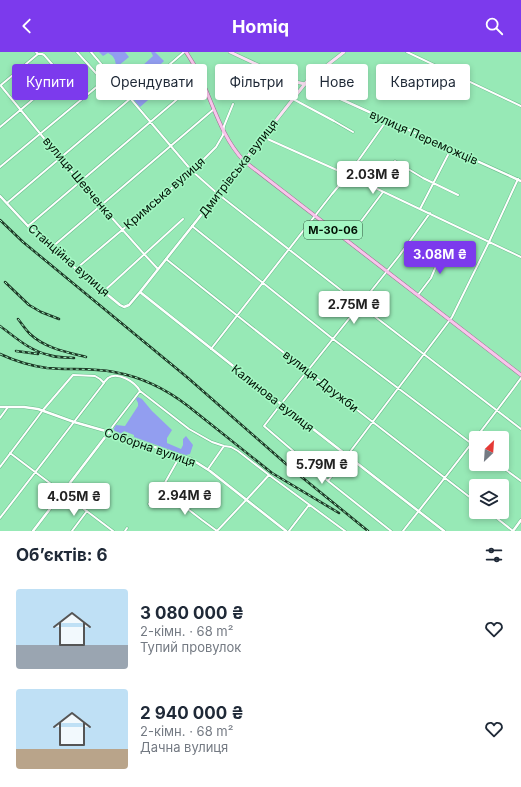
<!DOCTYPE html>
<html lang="uk">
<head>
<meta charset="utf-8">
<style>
	:root { --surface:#fff; --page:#f6f6f7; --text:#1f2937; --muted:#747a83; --accent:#7c3aed }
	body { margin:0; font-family:Inter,sans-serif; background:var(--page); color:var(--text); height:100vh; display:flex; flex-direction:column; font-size:15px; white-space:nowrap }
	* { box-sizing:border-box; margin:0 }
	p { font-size:13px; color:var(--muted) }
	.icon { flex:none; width:22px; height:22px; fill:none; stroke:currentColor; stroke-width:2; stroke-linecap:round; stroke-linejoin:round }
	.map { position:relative; height:479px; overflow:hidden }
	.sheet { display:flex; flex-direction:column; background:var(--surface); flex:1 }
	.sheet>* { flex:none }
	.guide { position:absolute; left:12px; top:12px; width:497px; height:36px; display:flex; gap:8px }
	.needle { width:26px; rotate:25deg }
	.fabs { position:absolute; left:469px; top:379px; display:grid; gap:8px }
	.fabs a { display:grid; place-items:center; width:40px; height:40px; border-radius:4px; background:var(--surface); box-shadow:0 2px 6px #0003; font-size:20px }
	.price { position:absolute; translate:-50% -34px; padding:0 9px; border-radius:4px; background:#fff; color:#222; font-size:13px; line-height:26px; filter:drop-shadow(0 1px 2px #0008) }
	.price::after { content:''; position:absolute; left:50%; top:24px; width:12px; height:9px; margin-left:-6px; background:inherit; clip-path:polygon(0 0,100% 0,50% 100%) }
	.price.active { background:var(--accent); color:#fff }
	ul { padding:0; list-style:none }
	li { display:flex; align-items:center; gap:12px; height:100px; padding:0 16px }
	li span { display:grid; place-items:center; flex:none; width:112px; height:80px; border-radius:4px; color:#555 }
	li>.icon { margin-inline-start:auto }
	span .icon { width:48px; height:48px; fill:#fffc; stroke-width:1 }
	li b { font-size:17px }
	h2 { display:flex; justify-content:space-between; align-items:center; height:48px; padding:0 16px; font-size:17px }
	.chip { padding:0 14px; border-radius:4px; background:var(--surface); box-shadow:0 2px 6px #0003; font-size:14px; line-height:36px }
	.chip.active { background:var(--accent); color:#fff }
	header { display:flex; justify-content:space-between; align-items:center; height:52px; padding:0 16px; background:var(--accent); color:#fff; font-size:18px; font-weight:700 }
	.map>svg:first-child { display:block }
</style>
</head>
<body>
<header><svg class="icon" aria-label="back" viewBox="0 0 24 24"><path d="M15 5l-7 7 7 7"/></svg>Homiq<svg class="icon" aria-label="search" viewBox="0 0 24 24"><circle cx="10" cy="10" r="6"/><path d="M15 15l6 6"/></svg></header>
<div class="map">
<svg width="521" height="479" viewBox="0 0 521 479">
	<rect width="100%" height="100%" fill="#97e9b6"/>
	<path fill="#929ef0" d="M99,0H125L129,5L118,14L128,26L139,33L137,30L148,20L142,17L141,15L153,4L151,0H155L164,9C152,20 144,32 132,42L112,20L113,17L116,13C115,7 114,4 108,1L103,4Z
		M156,30L162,36L140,55L132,46L149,32L152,33Z
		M138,345L142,347L152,359L172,378L167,386V391L181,397L183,393V387L186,384L193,393L190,402L186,403L179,401L134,385V383L124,379L122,382L115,379L113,378L116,373L125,374L138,354V351L136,347Z"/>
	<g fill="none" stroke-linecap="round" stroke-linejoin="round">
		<defs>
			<path id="minor" d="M77,0L103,29
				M91,0L192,119L218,142L360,253L521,377
				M407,0L521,54
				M38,2H42L44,3L59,20L60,25
				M59,20L64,15
				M1,33L38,2L36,0
				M1,34L80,130L144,202L158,217
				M293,47L334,69L353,80
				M0,75L73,14
				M263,85L348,123L521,205
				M395,109L423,126L458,143
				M0,115L111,23
				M7,151L131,46L184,0
				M420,157L451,97
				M28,174L201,27
				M192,174L333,287L476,395
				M347,188L383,140
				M51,196L214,57
				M166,207L307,319L476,450
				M77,216L192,119L216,95L223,83L224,74L233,52
				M104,239L183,167
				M418,243L431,226L445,193
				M211,297L332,142L348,123L387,68
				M0,366L8,355
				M109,380L113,374L140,339
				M10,401L113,479
				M498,412L521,429
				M0,415L43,358L73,323L95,324L100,327L104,331C104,330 107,327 108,326C118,319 135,330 140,339L189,377L212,390L224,394L231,395L238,399L269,423L345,479
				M208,417L224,394
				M328,429L452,265L489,190L518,127
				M162,437L202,468L217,479
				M149,452L162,436L180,404
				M489,460L513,479
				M0,466L104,331
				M72,479L87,459
				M125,479L127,476
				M217,479L248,446L269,423
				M289,479L309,453
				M391,479L328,429L264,374L281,352L399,204L430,161
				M403,479C443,428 483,378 521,326"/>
			<path id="tertiary" d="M305,32L312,34L521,129
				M0,144L28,174L51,196L120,253L124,255L129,253L140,240L244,109
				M140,240L281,352L444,479
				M0,355H24L38,357L74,370L109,380L191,407L210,419L286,479
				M33,479L109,380
				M513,479L521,468"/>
			<path id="secondary" d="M230,0L286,26L296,30L305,32
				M244,109L308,28L344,0"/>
			<path id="primary" d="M186,0C210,34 215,78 244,109L521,323"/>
		</defs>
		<use href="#minor" stroke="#6bbc8c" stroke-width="3"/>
		<use href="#tertiary" stroke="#6bbc8c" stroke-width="3.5"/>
		<use href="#secondary" stroke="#6bbc8c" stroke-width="4"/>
		<use href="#primary" stroke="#9f6d92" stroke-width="4"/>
		<use href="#minor" stroke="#fff" stroke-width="2"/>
		<use href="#tertiary" stroke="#fff" stroke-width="2.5"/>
		<use href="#secondary" stroke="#fce2f5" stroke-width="3"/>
		<use href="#primary" stroke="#f9c5ec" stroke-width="3"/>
		<defs>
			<path id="rail" d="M0,168L23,190L188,326L293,418L368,479
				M5,230L29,253L41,260L59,267
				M18,267C22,272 25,277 30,282C45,296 66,300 86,305
				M0,274C15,285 30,299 49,303C57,306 66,305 74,306
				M16,299L38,302
				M0,302C15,309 31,314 47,316C69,318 92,316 114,320C142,325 166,337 188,354L272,421L339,461"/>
		</defs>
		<use href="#rail" stroke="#1c3825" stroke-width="2.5"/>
		<use href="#rail" stroke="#a4f7c3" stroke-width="1" stroke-dasharray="3" stroke-linecap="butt"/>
	</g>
	<g text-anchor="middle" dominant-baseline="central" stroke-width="3" stroke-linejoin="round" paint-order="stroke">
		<rect fill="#a4f7c3" stroke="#31553d" stroke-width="1" x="304" y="169" width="58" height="18" rx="3"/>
		<g font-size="11" font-weight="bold" fill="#001004">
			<text x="333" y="178">М-30-06</text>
		</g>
		<g font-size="12" fill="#001004" stroke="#a4f7c3">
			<text transform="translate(424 85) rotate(24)">вулиця Переможців</text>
			<text transform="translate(238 116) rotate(-52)">Дмитрівська вулиця</text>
			<text transform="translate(79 126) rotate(50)">вулиця Шевченка</text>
			<text transform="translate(164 141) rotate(-41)">Кримська вулиця</text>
			<text transform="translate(69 208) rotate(41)">Станційна вулиця</text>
			<text transform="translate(321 329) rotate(38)">вулиця Дружби</text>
			<text transform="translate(273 346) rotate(38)">Калинова вулиця</text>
			<text transform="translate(150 395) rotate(19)">Соборна вулиця</text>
		</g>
	</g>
</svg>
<div class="fabs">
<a><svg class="needle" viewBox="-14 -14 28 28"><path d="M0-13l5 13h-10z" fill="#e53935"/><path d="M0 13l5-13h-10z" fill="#747a83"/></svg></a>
<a><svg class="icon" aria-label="layers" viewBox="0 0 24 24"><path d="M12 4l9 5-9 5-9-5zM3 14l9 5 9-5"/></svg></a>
</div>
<b class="price" style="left:373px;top:143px">2.03M ₴</b>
<b class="price active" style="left:440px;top:223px">3.08M ₴</b>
<b class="price" style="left:354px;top:273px">2.75M ₴</b>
<b class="price" style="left:322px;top:433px">5.79M ₴</b>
<b class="price" style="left:185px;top:464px">2.94M ₴</b>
<b class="price" style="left:74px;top:465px">4.05M ₴</b>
<div class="guide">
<a class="chip active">Купити</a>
<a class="chip">Орендувати</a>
<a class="chip">Фільтри</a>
<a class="chip">Нове</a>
<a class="chip">Квартира</a>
</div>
</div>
<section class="sheet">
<h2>Об’єктів: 6<svg class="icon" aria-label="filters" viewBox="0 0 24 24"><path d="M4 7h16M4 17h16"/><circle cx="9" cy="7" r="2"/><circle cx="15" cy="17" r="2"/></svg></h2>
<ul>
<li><span style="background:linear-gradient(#bfe0f5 70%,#9aa5b1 0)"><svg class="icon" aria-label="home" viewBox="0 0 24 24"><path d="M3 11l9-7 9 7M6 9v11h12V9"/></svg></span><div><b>3 080 000 ₴</b><p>2-кімн. · 68 m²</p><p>Тупий провулок</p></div><svg class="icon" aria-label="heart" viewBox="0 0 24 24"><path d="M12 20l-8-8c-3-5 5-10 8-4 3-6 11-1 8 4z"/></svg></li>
<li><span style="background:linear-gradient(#bfe0f5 75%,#b9a48a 0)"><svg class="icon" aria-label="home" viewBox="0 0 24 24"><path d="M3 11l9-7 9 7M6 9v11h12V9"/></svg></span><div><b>2 940 000 ₴</b><p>2-кімн. · 68 m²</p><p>Дачна вулиця</p></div><svg class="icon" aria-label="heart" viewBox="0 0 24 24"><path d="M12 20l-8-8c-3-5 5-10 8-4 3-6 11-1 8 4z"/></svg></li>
</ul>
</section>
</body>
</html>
